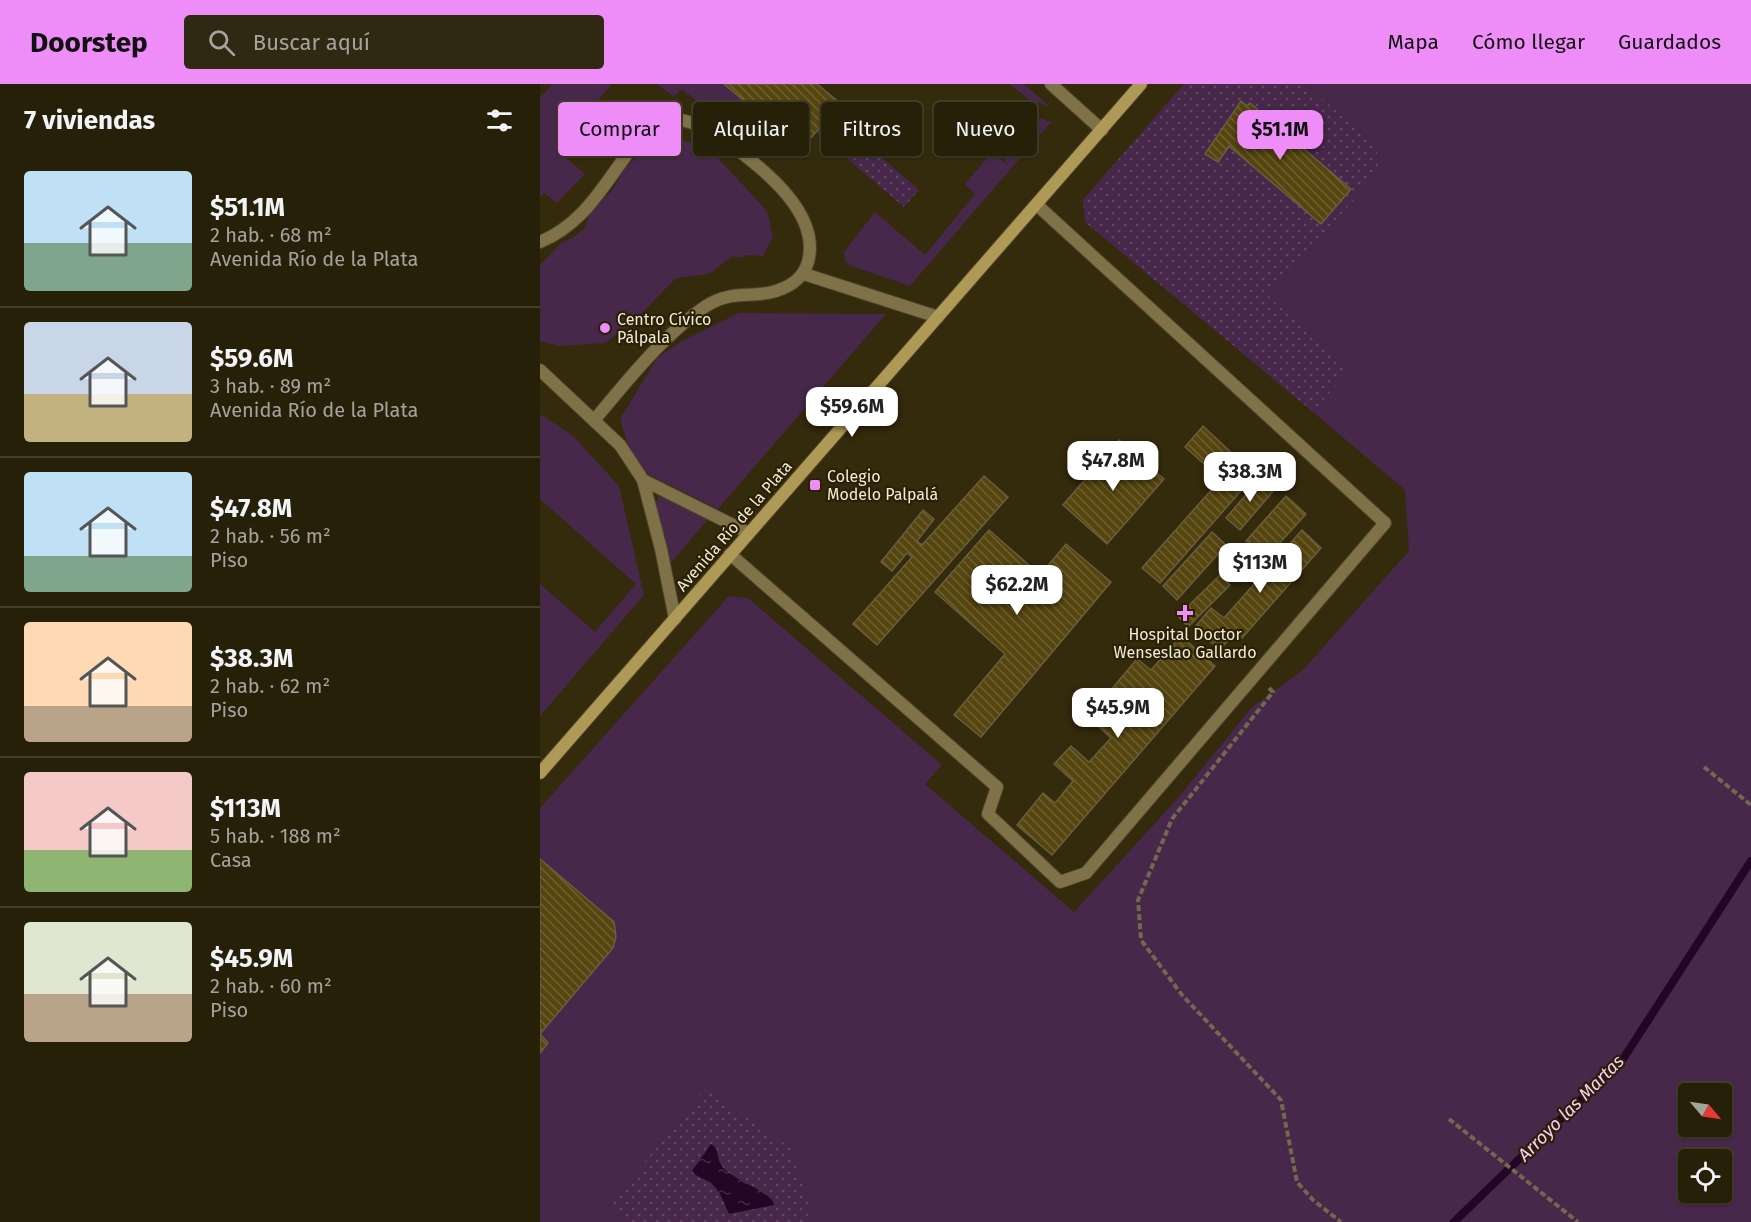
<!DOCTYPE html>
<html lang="es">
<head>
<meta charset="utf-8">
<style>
	:root { --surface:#272009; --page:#2f2812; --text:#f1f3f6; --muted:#a4a39c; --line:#433e2a; --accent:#ee8cf8 }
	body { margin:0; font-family:"Fira Sans",sans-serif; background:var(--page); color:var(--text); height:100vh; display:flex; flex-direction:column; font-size:22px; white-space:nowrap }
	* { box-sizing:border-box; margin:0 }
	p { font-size:20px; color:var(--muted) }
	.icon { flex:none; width:33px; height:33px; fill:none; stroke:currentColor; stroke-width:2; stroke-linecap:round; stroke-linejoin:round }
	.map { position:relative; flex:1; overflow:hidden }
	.side { display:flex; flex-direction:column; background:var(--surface); width:540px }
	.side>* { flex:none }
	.banner { position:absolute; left:18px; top:18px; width:570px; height:54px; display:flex; gap:12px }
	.needle { width:39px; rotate:119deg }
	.controls { position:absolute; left:1138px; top:999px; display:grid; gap:12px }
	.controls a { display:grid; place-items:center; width:54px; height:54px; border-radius:6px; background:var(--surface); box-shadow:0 2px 4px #0004,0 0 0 2px var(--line); font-size:30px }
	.price { position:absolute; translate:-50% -51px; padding:0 14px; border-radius:12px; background:#fff; color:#222; font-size:20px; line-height:39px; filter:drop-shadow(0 2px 3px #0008) }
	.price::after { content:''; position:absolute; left:50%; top:36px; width:18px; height:14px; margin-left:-9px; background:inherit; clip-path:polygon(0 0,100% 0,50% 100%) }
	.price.on { background:var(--accent); color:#111 }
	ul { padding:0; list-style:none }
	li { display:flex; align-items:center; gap:18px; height:150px; padding:0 24px }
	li+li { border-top:2px solid var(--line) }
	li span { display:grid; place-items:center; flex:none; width:168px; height:120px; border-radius:6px; color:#555 }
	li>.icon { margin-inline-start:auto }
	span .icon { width:72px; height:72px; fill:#fffc; stroke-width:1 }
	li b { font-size:26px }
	h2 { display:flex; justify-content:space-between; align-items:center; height:72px; padding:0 24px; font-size:26px }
	.chip { padding:0 21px; border-radius:6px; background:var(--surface); box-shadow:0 2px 4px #0004,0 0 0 2px var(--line); font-size:21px; line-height:54px }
	.chip.on { background:var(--accent); color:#111 }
	header { display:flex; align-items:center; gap:36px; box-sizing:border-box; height:84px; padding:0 30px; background:var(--accent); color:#111 }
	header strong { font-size:28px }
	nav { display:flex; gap:33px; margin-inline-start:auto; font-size:21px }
	.search { width:420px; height:54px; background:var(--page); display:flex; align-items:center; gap:15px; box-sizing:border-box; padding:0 21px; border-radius:6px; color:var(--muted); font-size:22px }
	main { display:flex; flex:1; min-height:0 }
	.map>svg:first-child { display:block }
</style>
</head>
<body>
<header>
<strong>Doorstep</strong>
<div class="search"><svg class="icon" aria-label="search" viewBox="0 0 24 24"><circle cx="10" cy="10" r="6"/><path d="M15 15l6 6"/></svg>Buscar aquí</div>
<nav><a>Mapa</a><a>Cómo llegar</a><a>Guardados</a></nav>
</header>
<main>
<section class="side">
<h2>7 viviendas<svg class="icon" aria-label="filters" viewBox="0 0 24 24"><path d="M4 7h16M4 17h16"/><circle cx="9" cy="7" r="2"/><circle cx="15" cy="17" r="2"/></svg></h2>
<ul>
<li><span style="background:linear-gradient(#bfe0f5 60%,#7fa58c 0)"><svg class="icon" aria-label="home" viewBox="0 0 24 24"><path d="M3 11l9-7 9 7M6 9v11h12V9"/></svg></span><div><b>$51.1M</b><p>2 hab. · 68 m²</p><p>Avenida Río de la Plata</p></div></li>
<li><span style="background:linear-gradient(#c9d6e8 60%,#c2b280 0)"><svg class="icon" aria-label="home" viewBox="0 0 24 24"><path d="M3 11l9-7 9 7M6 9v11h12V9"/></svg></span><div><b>$59.6M</b><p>3 hab. · 89 m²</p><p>Avenida Río de la Plata</p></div></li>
<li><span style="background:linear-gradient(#bfe0f5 70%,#7fa58c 0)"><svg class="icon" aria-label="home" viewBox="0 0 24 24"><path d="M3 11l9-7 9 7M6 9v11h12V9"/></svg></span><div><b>$47.8M</b><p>2 hab. · 56 m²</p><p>Piso</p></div></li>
<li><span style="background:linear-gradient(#ffd9b3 70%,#b9a48a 0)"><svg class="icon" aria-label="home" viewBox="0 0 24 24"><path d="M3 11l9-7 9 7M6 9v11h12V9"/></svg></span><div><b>$38.3M</b><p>2 hab. · 62 m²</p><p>Piso</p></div></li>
<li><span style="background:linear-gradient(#f6c9c9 65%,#8fb573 0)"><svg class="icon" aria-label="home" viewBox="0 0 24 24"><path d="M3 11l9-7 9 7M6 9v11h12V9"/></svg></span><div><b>$113M</b><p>5 hab. · 188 m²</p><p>Casa</p></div></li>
<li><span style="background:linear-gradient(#dfe7d0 60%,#b9a48a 0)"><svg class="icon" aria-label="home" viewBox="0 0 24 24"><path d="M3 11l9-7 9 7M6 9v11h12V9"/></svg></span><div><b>$45.9M</b><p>2 hab. · 60 m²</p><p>Piso</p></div></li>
</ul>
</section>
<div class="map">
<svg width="1211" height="1138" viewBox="0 0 1211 1138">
	<defs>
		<pattern id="garden-dots" width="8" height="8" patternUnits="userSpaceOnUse" patternTransform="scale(1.5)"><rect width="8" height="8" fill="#47284a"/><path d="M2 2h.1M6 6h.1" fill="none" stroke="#624764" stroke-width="1.8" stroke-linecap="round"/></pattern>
		<pattern id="water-ripples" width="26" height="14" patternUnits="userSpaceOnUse" patternTransform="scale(1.5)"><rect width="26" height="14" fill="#230526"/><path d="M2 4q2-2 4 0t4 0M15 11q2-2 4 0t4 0" fill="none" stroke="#432a45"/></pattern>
		<pattern id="building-back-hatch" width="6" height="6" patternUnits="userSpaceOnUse" patternTransform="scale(1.5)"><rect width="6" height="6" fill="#55450f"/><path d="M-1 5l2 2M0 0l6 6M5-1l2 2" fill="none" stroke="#6e6031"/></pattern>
	</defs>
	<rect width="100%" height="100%" fill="#342a0c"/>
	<path fill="#47284a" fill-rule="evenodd" d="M12,0H72L17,66L45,90L17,119L4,109L0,113V14Z
		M117,0H184L203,17L183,39L142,5L134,13Z
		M470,0H484L510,23L488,15Z
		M765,0H1211V1138H0V724L189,512L208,514L402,681L385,700L534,828L638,714L712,623L763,586L869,467L865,406L773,328L811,284L729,213L839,87L836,61ZM1149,1010H1182V1042H1149ZM1149,1076H1182V1108H1149Z
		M462,21C479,22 494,33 511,38L370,202L311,182L305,176L304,168L335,128L385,171L435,110L425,100L453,67L468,82L448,46Z
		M142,56L152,59L178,74L227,127L233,153L223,172L206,171L202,174L193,172L169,190L136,194L96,235L65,259L18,262L0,257V181L21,159L34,153L45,144L49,130L73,105L86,83L97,72L121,58Z
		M199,229L346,230L178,425L108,390L91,371L80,335L117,274L142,257Z
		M0,330L32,351L79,402L104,511L0,632V500L55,548L96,500L0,415Z
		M120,411L169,434L130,480L115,419Z"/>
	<path fill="url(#garden-dots)" d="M644,0H765L836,61L839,87L729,213L811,284L773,328L545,138L543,116Z
		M292,30L379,106L364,123L276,48Z
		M165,1005L251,1064L269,1119L267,1138H90L69,1121Z"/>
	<path fill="url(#water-ripples)" d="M171,1060L176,1064C178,1069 178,1077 182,1082C191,1096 234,1108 234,1121L189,1130C184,1120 181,1108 172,1100C165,1094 157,1094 152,1087Z"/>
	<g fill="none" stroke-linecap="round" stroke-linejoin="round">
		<path stroke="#230526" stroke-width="8" d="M914,1138L1083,975L1211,777"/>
	</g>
	<path fill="url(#building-back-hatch)" stroke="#685e3f" stroke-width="1.5" d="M184,0H277L301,20L261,65Z
		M701,17L707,22L710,19L811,105L781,140L689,62L678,78L665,70Z
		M663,342L715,391L620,499L602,484L681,395L645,363Z
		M579,356L624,395L567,460L523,421Z
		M444,392L468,413L337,561L313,540L372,473L367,469L352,487L341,478L383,426L394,435L377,457L382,461Z
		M721,393L735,405L700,446L686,434Z
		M746,412L766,430L726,474L706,457Z
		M449,446L500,491L526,460L571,498L441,653L414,631L465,570L395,508Z
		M762,446L781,464L702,554L695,548L680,566L654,544L671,524L684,534Z
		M672,448L686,461L637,516L623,502Z
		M680,491L690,501L648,543L638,532Z
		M641,552L675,582L512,771L477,741L503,709L515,719L533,697L514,680L531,662L549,678L571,654L548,633L597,575L611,586Z
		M0,775L74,838L76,853L73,864L0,950L8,959L0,969Z"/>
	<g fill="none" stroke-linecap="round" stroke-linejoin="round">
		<defs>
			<path id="service" d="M0,158C41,141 60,107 85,73C93,60 101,46 115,39C140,27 170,46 190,60C224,86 281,129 268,178C263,194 252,202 236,207C211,215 193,205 166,222C122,252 89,295 55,335
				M264,190L398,233
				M0,286L80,361L103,396L121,465L135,535
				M103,396L209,449
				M190,470L457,703L448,730L520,798L546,789L845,439L497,121"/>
			<path id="minor" d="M511,0L562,46"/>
			<path id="secondary" d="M0,689L601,0"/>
		</defs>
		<use href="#service" stroke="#4e4529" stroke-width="14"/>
		<use href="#minor" stroke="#4e4529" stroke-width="14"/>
		<use href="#secondary" stroke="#4e4529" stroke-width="14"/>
		<path stroke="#71684e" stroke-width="4" stroke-dasharray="6 3" stroke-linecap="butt" d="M729,604L733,608L632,735L598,816L601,856L642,911L741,1016L757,1098L773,1116L801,1138
			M1164,683L1211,721
			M909,1035L1038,1138"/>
		<use href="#service" stroke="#7f7249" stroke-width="12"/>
		<use href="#minor" stroke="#7f7249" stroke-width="12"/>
		<use href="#secondary" stroke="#af9956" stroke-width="12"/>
	</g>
	<g fill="#ee8cf8" stroke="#2a2003" stroke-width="2">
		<circle cx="65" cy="244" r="6"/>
		<rect x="269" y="395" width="12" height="12" rx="3"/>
		<path d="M642 520h6v6h6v6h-6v6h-6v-6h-6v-6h6z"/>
	</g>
	<g text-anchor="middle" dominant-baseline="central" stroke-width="4.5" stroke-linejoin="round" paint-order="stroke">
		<g font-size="16" fill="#f1ebda" stroke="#2a2003" text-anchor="start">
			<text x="77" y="235">Centro Cívico<tspan x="77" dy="18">Pálpala</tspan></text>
			<text x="287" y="392">Colegio<tspan x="287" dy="18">Modelo Palpalá</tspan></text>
			<text x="645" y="550" text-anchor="middle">Hospital Doctor<tspan x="645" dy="18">Wenseslao Gallardo</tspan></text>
		</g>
		<g font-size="16" fill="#f1ebda" stroke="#2a2003">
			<text transform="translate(194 442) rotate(-49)">Avenida Río de la Plata</text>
		</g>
		<g font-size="18" font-style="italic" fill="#f9ccfd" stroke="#2a2003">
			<text transform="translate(1031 1024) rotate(-45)">Arroyo las Martas</text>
		</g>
	</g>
</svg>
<div class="controls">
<a><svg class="needle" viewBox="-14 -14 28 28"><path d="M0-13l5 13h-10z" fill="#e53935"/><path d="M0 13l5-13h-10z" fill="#a4a39c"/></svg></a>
<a><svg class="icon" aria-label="locate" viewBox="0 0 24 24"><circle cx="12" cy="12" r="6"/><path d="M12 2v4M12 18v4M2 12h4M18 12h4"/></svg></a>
</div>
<b class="price on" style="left:740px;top:77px">$51.1M</b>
<b class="price" style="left:312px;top:354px">$59.6M</b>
<b class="price" style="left:573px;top:408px">$47.8M</b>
<b class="price" style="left:710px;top:419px">$38.3M</b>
<b class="price" style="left:720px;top:510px">$113M</b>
<b class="price" style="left:477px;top:532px">$62.2M</b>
<b class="price" style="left:578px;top:655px">$45.9M</b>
<div class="banner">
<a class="chip on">Comprar</a>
<a class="chip">Alquilar</a>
<a class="chip">Filtros</a>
<a class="chip">Nuevo</a>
</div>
</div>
</main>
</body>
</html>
